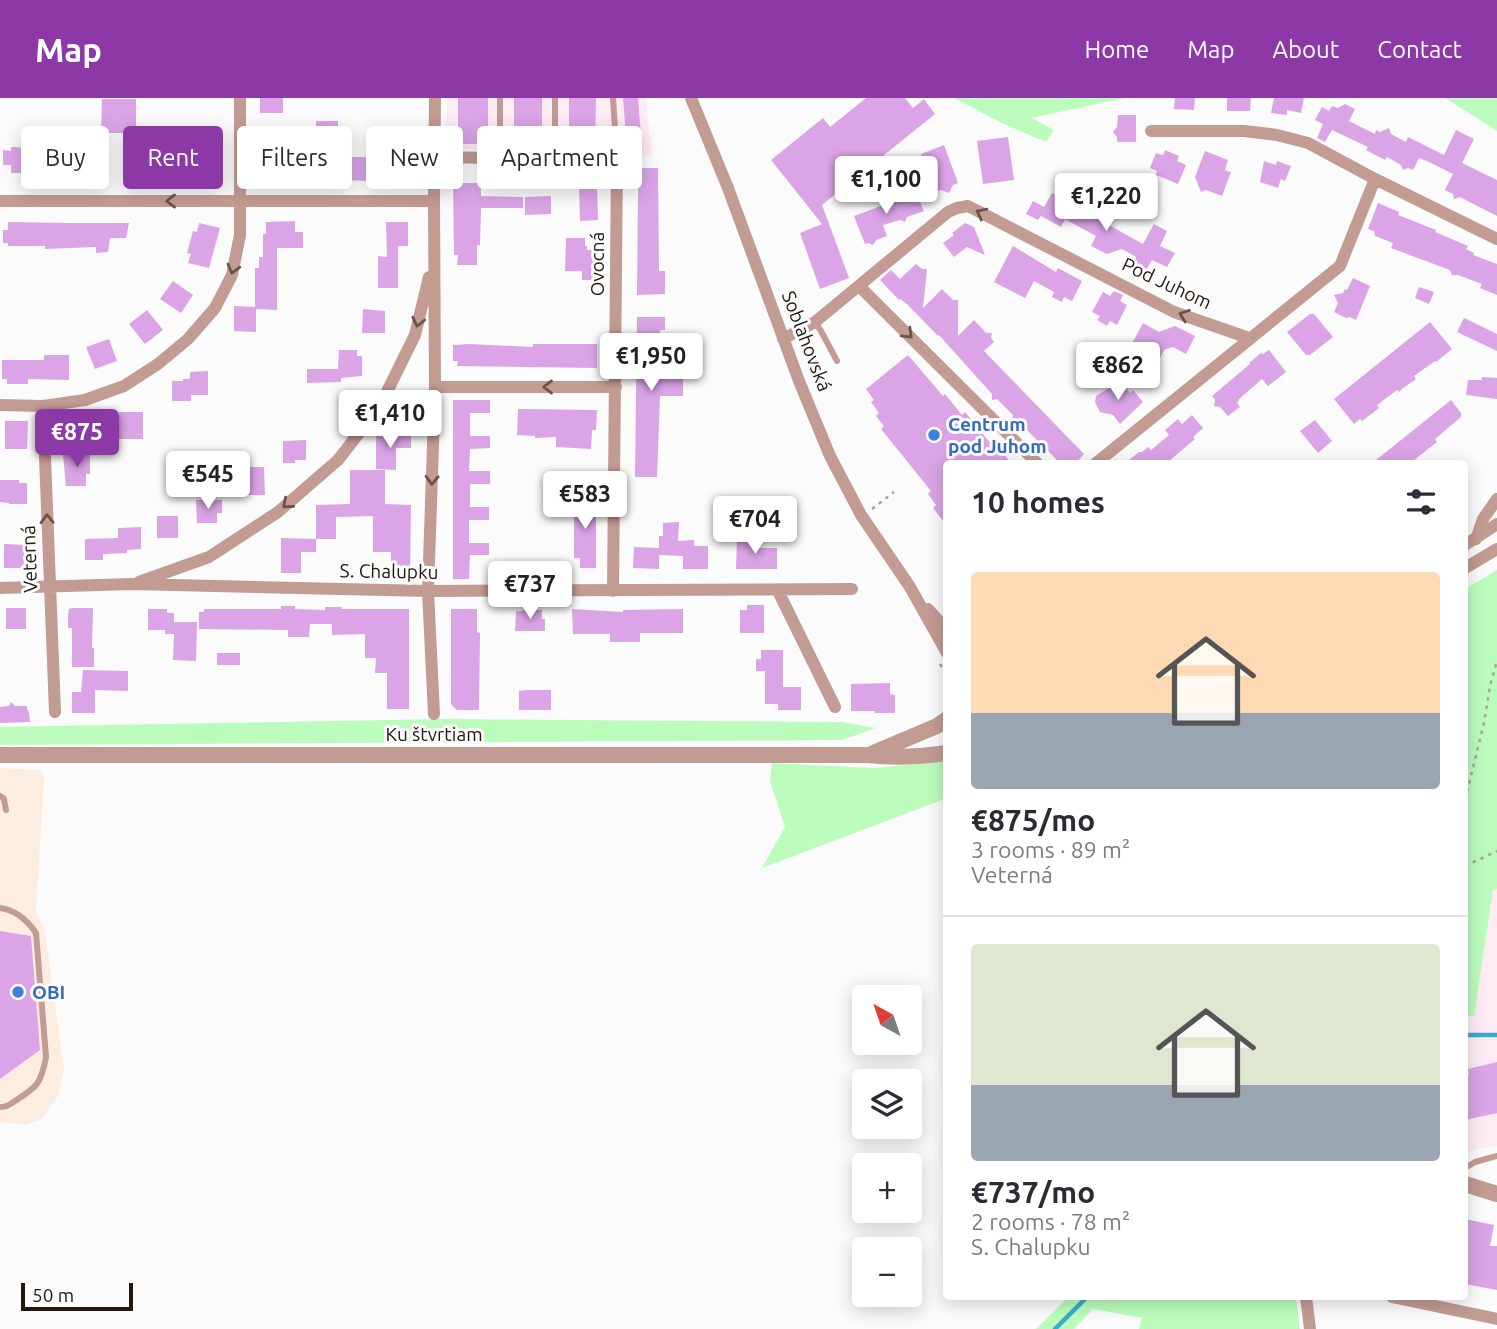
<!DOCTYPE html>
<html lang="en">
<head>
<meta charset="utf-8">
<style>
	:root { --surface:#fff; --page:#f7f7f7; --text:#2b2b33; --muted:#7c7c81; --line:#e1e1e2; --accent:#8c38a6 }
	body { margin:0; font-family:Ubuntu,sans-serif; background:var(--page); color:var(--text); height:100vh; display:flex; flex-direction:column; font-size:26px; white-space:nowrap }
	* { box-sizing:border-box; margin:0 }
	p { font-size:23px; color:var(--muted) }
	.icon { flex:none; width:38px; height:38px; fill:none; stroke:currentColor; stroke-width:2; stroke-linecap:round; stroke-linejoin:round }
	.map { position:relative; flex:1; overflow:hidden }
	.side { position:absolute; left:943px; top:362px; width:525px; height:840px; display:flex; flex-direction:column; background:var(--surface); border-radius:7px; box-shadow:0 4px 18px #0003 }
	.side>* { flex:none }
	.banner { position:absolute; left:21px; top:28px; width:665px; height:63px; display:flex; gap:14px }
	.needle { width:46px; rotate:320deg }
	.tools { position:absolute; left:852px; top:887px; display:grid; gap:14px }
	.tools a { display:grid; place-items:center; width:70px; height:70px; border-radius:7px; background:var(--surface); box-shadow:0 4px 18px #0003; font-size:35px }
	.scale { position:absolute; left:21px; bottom:18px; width:112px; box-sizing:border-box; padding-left:7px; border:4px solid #22180e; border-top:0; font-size:19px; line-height:24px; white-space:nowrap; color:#22180e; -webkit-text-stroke:5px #fbfbfb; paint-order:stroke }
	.price { position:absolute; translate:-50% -60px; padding:0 16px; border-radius:7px; background:#fff; color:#222; font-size:23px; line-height:46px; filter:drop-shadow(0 2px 4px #0008) }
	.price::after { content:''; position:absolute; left:50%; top:42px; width:21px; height:16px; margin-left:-10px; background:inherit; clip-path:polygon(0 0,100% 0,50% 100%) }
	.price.on { background:var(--accent); color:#fff }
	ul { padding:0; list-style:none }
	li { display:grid; align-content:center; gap:14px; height:371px; padding:0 28px }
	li+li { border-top:2px solid var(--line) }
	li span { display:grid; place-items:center; height:217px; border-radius:7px; color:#555 }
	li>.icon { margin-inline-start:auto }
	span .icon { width:126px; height:126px; fill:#fffc; stroke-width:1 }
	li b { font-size:30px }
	h2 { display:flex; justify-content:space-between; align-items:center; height:84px; padding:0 28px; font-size:30px }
	.tag { padding:0 24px; border-radius:7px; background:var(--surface); box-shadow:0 4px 18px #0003; font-size:24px; line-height:63px }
	.tag.on { background:var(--accent); color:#fff }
	header { display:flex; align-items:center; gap:42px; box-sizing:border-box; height:98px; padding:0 35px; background:var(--accent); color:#fff }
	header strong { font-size:33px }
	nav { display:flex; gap:38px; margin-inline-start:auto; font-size:24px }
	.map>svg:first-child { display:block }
</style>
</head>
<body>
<header>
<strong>Map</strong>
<nav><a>Home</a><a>Map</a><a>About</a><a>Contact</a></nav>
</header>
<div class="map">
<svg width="1497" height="1231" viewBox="0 0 1497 1231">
	<rect width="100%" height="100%" fill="#fbfbfb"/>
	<path fill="#fcede0" d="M0,670L41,672L44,681L36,812L45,833L64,972L58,998L42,1021L25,1027L0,1024Z"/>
	<path fill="#feecf5" d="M447,0H646L652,58L445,50Z
		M1497,791V1048L1465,1054V918H1473L1493,792Z"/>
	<path fill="#bbfcbd" d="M954,0H1124L1032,20L1054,32L1046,44L1004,26Z
		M1445,0H1497V33Z
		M1497,472V791L1493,792L1474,918H1465V491Z
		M442,621L842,624L876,630L842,642L0,647V629Z
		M947,663V700L762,770L785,729L770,683L772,665L875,670Z
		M1068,1199H1296L1300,1231H1139L1142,1220L1093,1211L1074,1231H1036Z"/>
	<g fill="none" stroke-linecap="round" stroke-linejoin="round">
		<path stroke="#38acca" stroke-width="4.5" d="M1465,937H1497
			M1055,1231L1087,1199"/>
	</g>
	<path fill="#daa4e6" d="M260,0H283V15H260Z
		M458,0H488V46H458Z
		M514,0H542V47H514Z
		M569,0H596L595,51H569Z
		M623,0H638L642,50L627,51Z
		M866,0H905L913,10L924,1L935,16L822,107L849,180L820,191L800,135L822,126L771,62L823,20L830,29Z
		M1175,0H1195L1194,12L1174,11Z
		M1227,0H1251L1250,13H1227Z
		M1274,0H1304L1301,15L1287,12V17L1271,15Z
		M102,1H136V35H101Z
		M1345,6L1355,11L1349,23L1375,36L1376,32L1380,34L1389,30L1391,36L1406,44L1408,39L1444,57L1456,32L1474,41L1462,65L1497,82V118L1460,99L1454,101L1453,96L1445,92L1453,76L1429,64L1419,60L1413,72L1408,70L1403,72L1401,67L1387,59L1385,62L1366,52L1368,49L1332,32L1325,44L1317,40L1323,26L1315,22L1322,9L1329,13L1332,8L1338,10Z
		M1118,17H1136V44H1117V39L1113,34L1117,29Z
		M316,23H338V36H316Z
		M388,37H403L404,53H408V57H414L413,83H392V76H369V83L344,82L345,59H387Z
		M1008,39L1014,82L983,86L977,43Z
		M141,44H168V50L220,48V75H191V70H168V75H141V67L139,64V59L141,57Z
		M944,47L958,85L953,87L949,95L941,92L934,94L931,85L932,83L921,56Z
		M11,49L29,50V52H35V59H59V51H82V75H58L59,71L35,70V75H11V67H3V52L11,53Z
		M1165,52L1179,58L1177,63L1186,67L1178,86L1156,77L1157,73L1150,70L1156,55L1163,57Z
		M1205,53L1228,62L1225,72L1231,74L1222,98L1206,92L1201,94L1195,79Z
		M260,56H283V60H320L319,81H260Z
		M1264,63L1276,67L1277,63L1291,68L1285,83L1281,81L1278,90L1260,84Z
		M640,70H658L659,173H665V196L637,197L638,89H640Z
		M453,85H481V98L523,99V110H481L480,147H477V167H457L458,157H454Z
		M579,89H597L598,122L580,123Z
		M900,90L906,104L918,99L924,113L907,119L905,124L900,122L883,127L887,138L876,142L873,147L868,145L865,146L854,118L889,105L886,95Z
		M1052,95L1059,98L1065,97L1067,104L1143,146L1154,126L1167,133L1160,148L1175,155L1167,169L1152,162L1143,178L1130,171L1136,159L1122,151L1107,156L1091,148L1096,138L1065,121L1061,129L1041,118L1038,122L1026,116L1033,103L1044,109Z
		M551,98V116L525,117V99Z
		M1378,105L1399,114L1398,117L1436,132L1435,134L1468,148L1466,151L1474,155L1473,157L1497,166V197L1480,190L1482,186L1458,177H1452L1450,172L1391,150L1393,145L1375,138L1374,133L1368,131Z
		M295,123V134H303V150H277V212L256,211V234L234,233V208L255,209V170H259V159H263V136H266V124Z
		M8,124L68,125H129L126,140H110L108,154L96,155V149L45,151V148H8V145H3V132H8Z
		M386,124H408V148H398V190H378V158L387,159Z
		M199,125L220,130L209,170L188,165L191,156L187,155L193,133L197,134Z
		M965,125L974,129L985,157L967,149L954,159L943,145L954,137L952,135Z
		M566,140H585V148H587V152H596L597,182H582V173H565Z
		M1013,148L1056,174L1058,170L1082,183L1072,203L1064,199L1062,204L1052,199L1054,194L1034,183L1025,200L994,184Z
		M916,166L922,171H927L923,210L942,191L953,202H958V238L974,222L986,235H992L991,240L994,244L984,253L1084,356L1075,366H1061L1041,346H1036V341L1017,322H1012L1013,317L997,301L992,302V296L939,237L938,238L907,206L900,201L899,202L880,182L891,172L900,181Z
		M1353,180L1370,188L1356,222L1350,219L1346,220L1334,214L1338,205L1334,197L1343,195L1345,191L1347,192Z
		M173,183L193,197L181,215L160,201Z
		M1419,189L1434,194L1429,206L1415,200Z
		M1114,193L1123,197L1120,203L1127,207L1117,227L1110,223L1107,228L1097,222L1100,218L1092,214L1103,194L1110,198Z
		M363,211L385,213V235H362Z
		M147,212L163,232L145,246L129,226Z
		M1310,216H1314L1333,239L1310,257H1306L1287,234Z
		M637,219H665V232H660V266H676L681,272V281H683V298H660L657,379H635Z
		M1464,220L1497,236V253L1457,234Z
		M1430,224L1452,251L1436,264L1435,263L1414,278L1416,281L1403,290L1399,294L1397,292L1377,307L1379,310L1370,317L1362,323L1360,321L1354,326L1334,301Z
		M1143,225L1159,234L1175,228L1195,238L1186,256L1173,249L1164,252L1156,268L1128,253Z
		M109,241L117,263L95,271L86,249Z
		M469,246L533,249V246H597V270L457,268L458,263H453V247Z
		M339,252H357V258H362V278L341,280V284L307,285V271H338Z
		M1269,252L1286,274L1268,288L1262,281L1238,302L1239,303L1237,305L1240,309L1228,318L1220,309L1214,308L1215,302L1212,298L1250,266L1249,265L1261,255L1263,256Z
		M44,257H69V282L28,281V286H7V281H2V262H44Z
		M908,257L943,298L945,296L962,317L965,314L991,346L994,343L1012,366H947V428L933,410L936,407L928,396L931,393L881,331L884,328L876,318L879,315L871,304L874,302L866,291Z
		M208,273V297H191V303H172V283H183V281H190V274Z
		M1482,279L1497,280V301L1466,297L1468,282H1482Z
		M1120,283L1130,295L1133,292L1143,304L1120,326L1113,317L1100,314L1095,304L1096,298Z
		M453,302H490V315H470V338H490V350L470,351L469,373H490V386H470V409H489V422H469V445H489V457H470L469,481H453Z
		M1451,302L1461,315V319L1435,341L1437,344L1409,366H1371Z
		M518,311L597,312L596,332H592L591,351L556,349V339L535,340V338L517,337Z
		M119,314H143V341H80V321H96L119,316Z
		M1192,317L1203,330L1193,339L1195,341L1169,363V366H1124L1139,354H1142L1148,349L1151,352L1169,337L1165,332L1178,321L1182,326Z
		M1315,322L1332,343L1318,355L1300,333Z
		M5,323H28L27,351H5Z
		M376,337H411V350H396V372L376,371Z
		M306,342V362H295V365H283V343Z
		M90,355V376H86V388H66L63,356Z
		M238,369H264L265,397H238Z
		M350,372H385V406L411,407L410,476H391V454H373V418L336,419V441H316V407L350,406Z
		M0,382H19V385H27V406H9V405L0,404Z
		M574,398L596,399V470H580V460H574Z
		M196,402H222V415H217V425H197Z
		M157,418H178V440H157Z
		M679,424L678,443L694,442V448H708V471H683V458L659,457V471L633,470L634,449L659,450V438H663V425Z
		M141,429V451L127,452V455L103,456V462H85V441L118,440V430Z
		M737,439H754V450H777V471H736Z
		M281,440L316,441V454H301V475H281Z
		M4,446L27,447V470H4Z
		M747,507H764V535H740V512H747Z
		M281,508H295V511L325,512V509H342L341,511H409V611H387V575H375L376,560H365V536L332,537V526H310L309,539H288V532L199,531V514H204V511H281Z
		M6,510H26V531H6Z
		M72,510H93L92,550H94V569H72V530H68V517L69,511Z
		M148,511H167V515H174V524H197L196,563L173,562L174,536H165V532H148Z
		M451,511H477V534L480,535L479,612H457L451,606Z
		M572,511L623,514V512L683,511V535H640V544H610V536H573Z
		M522,512H542V521H545V533H515L516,513H522Z
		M761,552H783V589H801V612H778V606H765V573H756V561H761Z
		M217,555H240V567H217Z
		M83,572L128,573V593L95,592V615H72V594H81Z
		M890,585V596L895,597V615H875V613H851V586Z
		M526,592H551V612H519V593Z
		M11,604L15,608H27V611L29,614L30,624L0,625V609L9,608Z
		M0,833L31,838L40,952L0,981Z
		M1497,964V1015L1465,1022V978L1469,977L1468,971Z
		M1465,1121L1494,1127L1490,1148H1497V1192L1465,1186Z"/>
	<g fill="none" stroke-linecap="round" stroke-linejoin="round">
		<path stroke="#a8a4a0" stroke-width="2.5" stroke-dasharray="3.5 5" stroke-linecap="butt" d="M872,411L894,394
			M940,566L947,579
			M1465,702L1484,625L1490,588L1497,563
			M1465,768L1497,753"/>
		<path stroke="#c29b92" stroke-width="6" d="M500,0V60
			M555,0V61
			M613,0L617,61
			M815,224L821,233L837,263
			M0,698L4,701L6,712
			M0,810C16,812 27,822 36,835L46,959C41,986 37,989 15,1003C9,1007 7,1009 0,1009
			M1465,1070L1475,1064L1497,1058"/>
		<path stroke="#c29b92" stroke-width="12" d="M691,0L728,90L799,283L830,358L861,417L910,489L947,555
			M1151,33H1244L1277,37L1308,45L1375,81L1497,141
			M435,59L617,62L613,493
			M0,103H434
			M859,188L1038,366
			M783,241L815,224L948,114L957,110L968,108L1174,214L1249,240
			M435,289H616
			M0,307L43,308L85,302L124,288L158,266L188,241L215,210L232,177L240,137V0
			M43,308L55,614
			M1095,366L1340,168L1375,81
			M1476,441L1483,421L1497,401
			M1465,447L1497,426
			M1465,470L1497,451
			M139,484L209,459L278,414L338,362L380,308L415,237L429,179
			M0,490L132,486L428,493L852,491
			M778,493L835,609
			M928,511L947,532
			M434,616L428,493L435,289L434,103L435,0
			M1306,1199L1310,1231
			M1392,1199L1497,1221"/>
		<path stroke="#c29b92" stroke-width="16" d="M873,655L937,628L947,621
			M0,657H867C894,660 920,659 947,655
			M1465,1086L1497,1096"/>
	</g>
	<defs><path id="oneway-chevron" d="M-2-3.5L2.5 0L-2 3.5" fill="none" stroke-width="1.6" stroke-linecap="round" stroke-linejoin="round" transform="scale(1.75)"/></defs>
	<g stroke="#6a5349">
		<use href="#oneway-chevron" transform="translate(171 103) rotate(-180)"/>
		<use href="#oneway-chevron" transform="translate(981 115) rotate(-153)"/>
		<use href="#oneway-chevron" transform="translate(233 171) rotate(105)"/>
		<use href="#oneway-chevron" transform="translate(1184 217) rotate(-160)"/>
		<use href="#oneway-chevron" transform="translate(418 224) rotate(103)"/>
		<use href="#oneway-chevron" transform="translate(908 236) rotate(45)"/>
		<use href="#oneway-chevron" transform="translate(548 289) rotate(-180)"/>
		<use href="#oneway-chevron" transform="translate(432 382) rotate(92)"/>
		<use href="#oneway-chevron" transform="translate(287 406) rotate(139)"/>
		<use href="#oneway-chevron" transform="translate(47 421) rotate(-92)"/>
	</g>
	<g fill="#3f7fe0" stroke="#fbfbfb" stroke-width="2.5">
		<circle cx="934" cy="337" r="7"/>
		<circle cx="18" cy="894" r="7"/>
	</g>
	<g text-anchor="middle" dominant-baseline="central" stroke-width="6" stroke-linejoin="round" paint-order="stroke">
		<g font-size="19" fill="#22180e" stroke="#fbfbfb">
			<text transform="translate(597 166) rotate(-90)">Ovocná</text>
			<text transform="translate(1167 185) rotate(25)">Pod Juhom</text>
			<text transform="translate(807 243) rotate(69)">Soblahovská</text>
			<text transform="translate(29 461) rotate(-92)">Veterná</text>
			<text transform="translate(389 473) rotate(1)">S. Chalupku</text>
			<text x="434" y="636">Ku štvrtiam</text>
		</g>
		<g font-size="19" font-weight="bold" fill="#366cbe" stroke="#fbfbfb" text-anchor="start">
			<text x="948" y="326">Centrum<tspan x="948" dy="22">pod Juhom</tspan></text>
			<text x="32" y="894">OBI</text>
		</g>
	</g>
</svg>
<div class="tools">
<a><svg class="needle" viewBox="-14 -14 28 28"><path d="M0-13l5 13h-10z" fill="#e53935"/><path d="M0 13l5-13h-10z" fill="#7c7c81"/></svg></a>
<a><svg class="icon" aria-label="layers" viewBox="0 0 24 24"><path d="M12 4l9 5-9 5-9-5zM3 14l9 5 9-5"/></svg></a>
<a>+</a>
<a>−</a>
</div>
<div class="scale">50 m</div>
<b class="price" style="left:886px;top:118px">€1,100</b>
<b class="price" style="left:1106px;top:135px">€1,220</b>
<b class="price" style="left:651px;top:295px">€1,950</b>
<b class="price" style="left:1118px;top:304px">€862</b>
<b class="price" style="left:390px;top:352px">€1,410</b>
<b class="price on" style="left:77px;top:371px">€875</b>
<b class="price" style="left:208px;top:413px">€545</b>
<b class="price" style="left:585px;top:433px">€583</b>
<b class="price" style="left:755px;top:458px">€704</b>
<b class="price" style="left:530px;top:523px">€737</b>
<div class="banner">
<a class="tag">Buy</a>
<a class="tag on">Rent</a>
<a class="tag">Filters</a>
<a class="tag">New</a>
<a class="tag">Apartment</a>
</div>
<section class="side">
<h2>10 homes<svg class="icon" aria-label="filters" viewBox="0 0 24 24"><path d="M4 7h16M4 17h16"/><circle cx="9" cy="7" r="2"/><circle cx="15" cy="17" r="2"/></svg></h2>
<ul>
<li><span style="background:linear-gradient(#ffd9b3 65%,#9aa5b1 0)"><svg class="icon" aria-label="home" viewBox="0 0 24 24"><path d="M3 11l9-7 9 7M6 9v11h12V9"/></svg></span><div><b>€875/mo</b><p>3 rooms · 89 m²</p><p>Veterná</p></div></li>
<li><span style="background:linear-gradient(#dfe7d0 65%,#9aa5b1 0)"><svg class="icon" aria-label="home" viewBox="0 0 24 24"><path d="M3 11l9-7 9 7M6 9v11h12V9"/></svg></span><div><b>€737/mo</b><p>2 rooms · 78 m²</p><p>S. Chalupku</p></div></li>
</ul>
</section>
</div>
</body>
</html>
